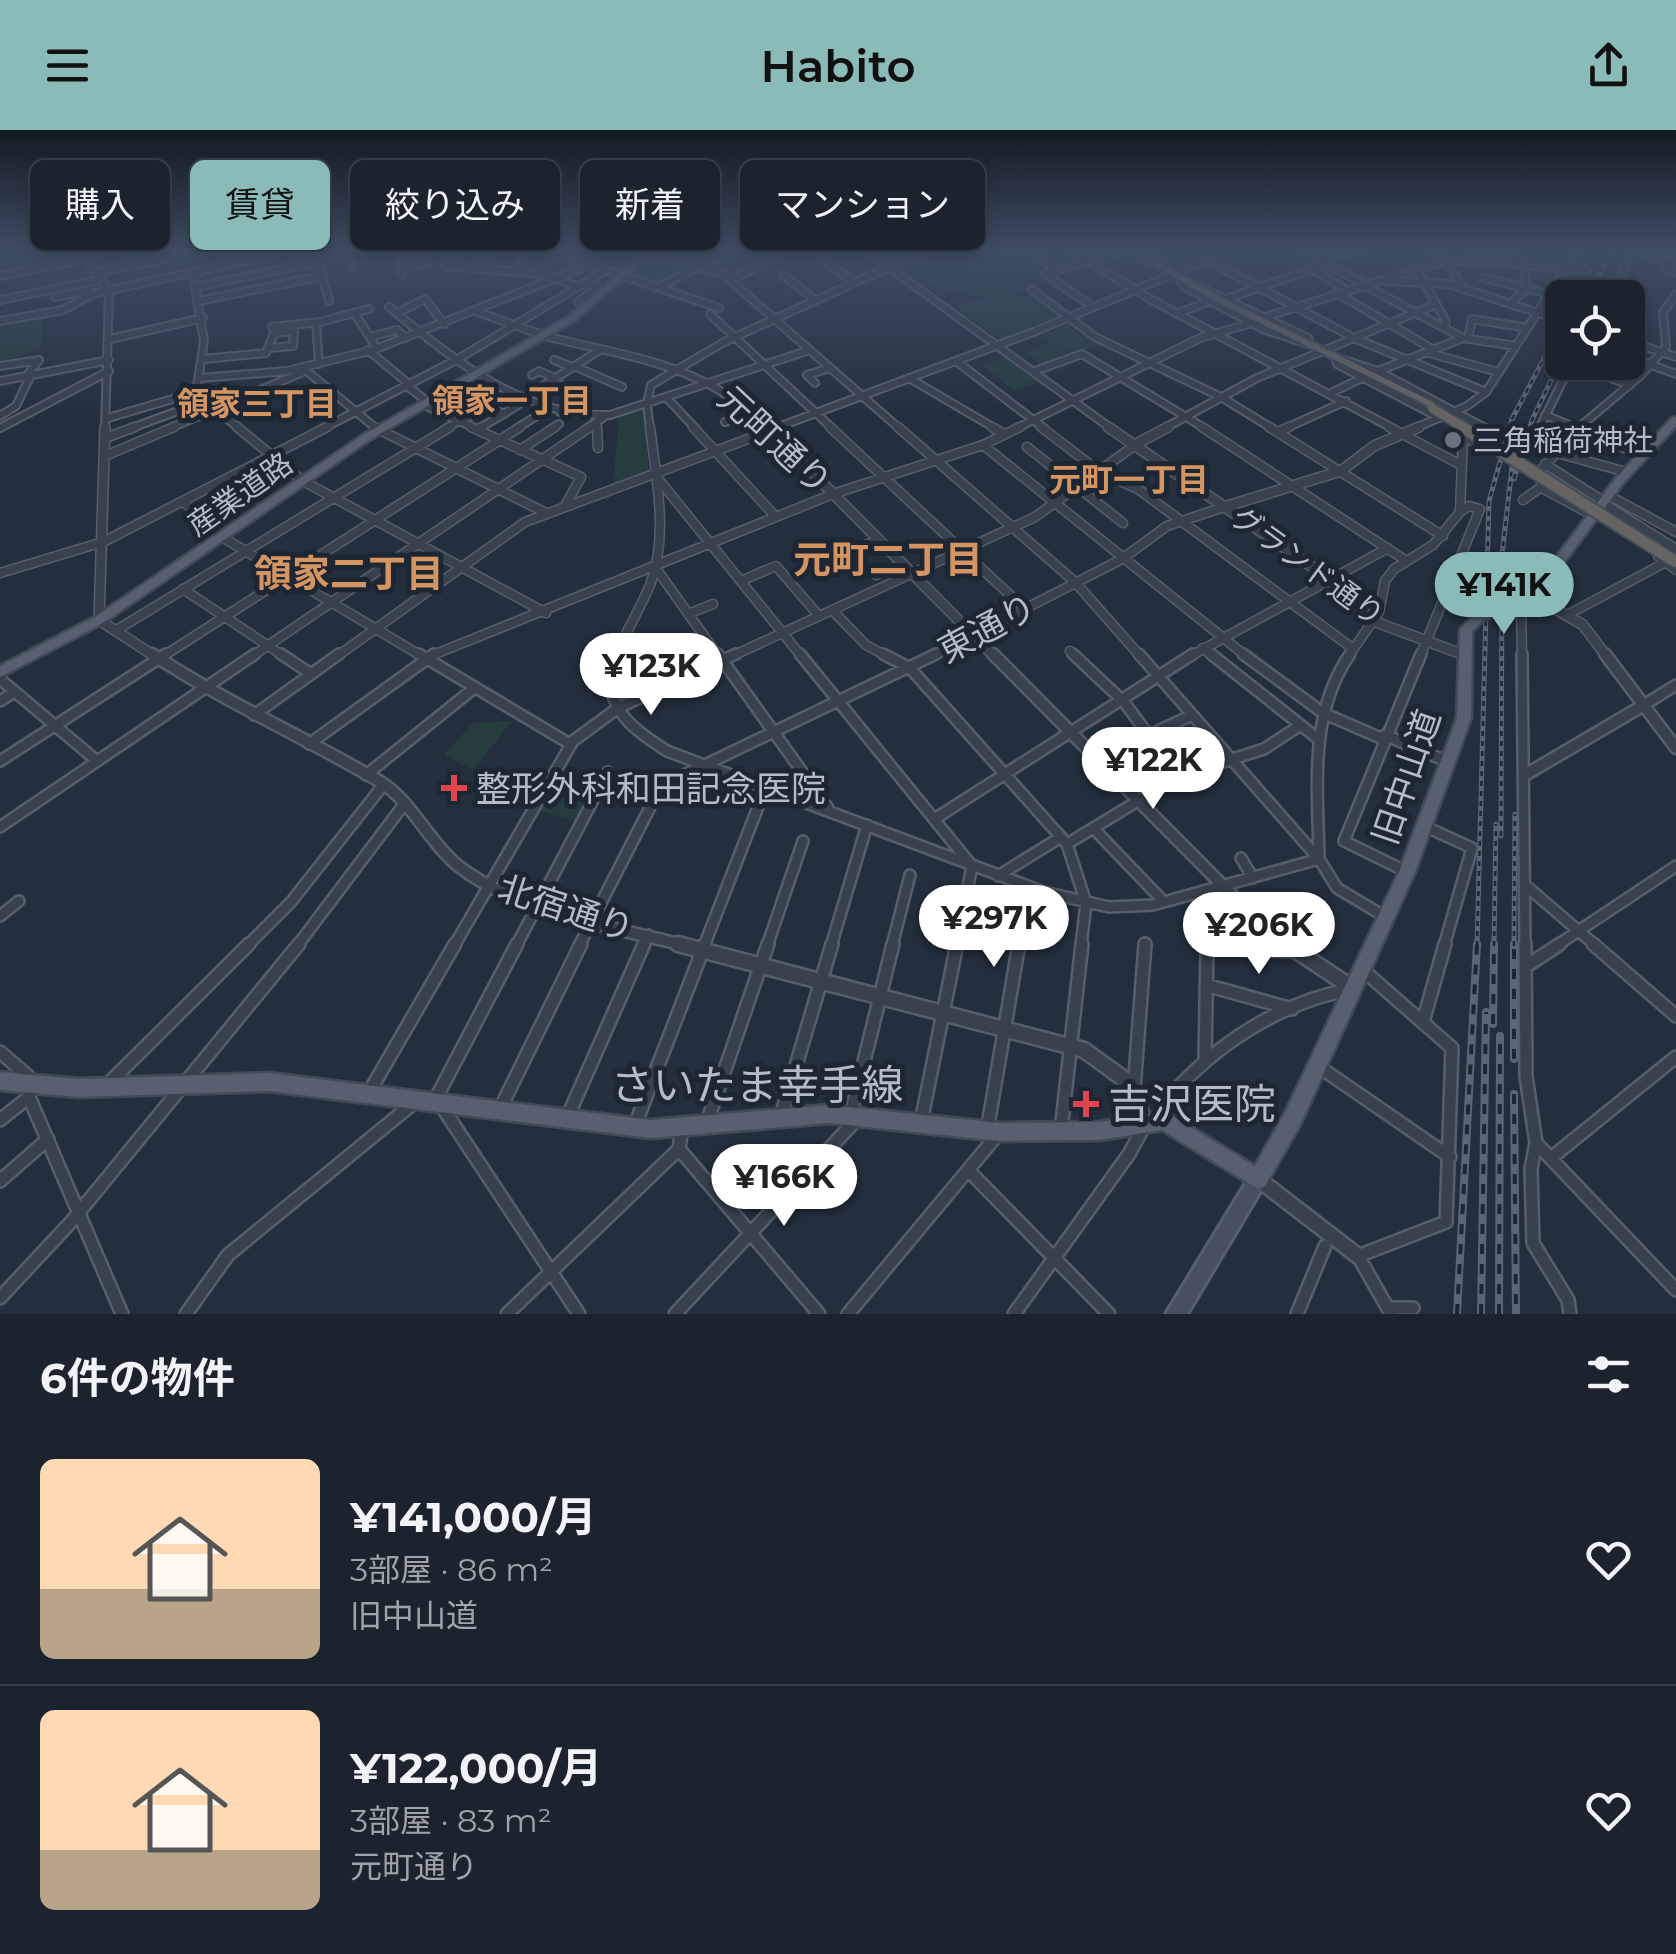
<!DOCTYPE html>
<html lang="ja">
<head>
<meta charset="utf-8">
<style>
	:root { --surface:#1b232e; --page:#282f3a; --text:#f1f3f6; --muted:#a0a4aa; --line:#39404a; --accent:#8bbbb9 }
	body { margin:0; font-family:Montserrat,"Noto Sans JP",sans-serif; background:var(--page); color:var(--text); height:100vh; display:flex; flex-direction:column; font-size:38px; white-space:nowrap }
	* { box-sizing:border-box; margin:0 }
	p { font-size:32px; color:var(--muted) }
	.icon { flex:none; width:55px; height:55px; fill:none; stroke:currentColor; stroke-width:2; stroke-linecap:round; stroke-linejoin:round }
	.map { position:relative; height:1184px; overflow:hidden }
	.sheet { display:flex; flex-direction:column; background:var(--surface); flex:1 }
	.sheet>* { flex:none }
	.banner { position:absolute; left:30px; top:30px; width:1000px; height:90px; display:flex; gap:20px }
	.buttons { position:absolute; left:1545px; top:150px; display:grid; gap:20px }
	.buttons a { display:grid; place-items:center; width:100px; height:100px; border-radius:15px; background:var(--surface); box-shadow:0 5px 15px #0003,0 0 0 2px var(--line); font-size:50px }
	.price { position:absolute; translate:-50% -85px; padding:0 22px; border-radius:35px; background:#fff; color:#222; font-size:32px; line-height:65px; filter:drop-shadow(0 2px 5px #0008) }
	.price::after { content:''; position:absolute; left:50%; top:60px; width:30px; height:22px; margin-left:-15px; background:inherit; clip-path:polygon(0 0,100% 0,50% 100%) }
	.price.active { background:var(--accent); color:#111 }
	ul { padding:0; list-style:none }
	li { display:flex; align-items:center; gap:30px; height:250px; padding:0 40px }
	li+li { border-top:2px solid var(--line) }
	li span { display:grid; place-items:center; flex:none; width:280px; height:200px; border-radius:15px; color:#555 }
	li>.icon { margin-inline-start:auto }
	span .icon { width:120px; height:120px; fill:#fffc; stroke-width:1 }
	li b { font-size:42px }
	h2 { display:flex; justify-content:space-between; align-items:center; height:120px; padding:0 40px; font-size:42px }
	.pill { padding:0 35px; border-radius:15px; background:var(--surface); box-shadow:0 5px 15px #0003,0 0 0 2px var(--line); font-size:35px; line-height:90px }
	.pill.active { background:var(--accent); color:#111 }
	header { display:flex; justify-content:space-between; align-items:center; height:130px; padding:0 40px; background:var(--accent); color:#111; font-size:45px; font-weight:600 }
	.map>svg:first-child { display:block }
</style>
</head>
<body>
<header><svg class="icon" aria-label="menu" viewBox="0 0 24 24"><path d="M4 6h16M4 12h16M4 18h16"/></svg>Habito<svg class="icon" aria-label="share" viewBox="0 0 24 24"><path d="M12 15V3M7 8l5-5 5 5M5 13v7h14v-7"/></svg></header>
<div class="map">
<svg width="1676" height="1184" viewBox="0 0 1676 1184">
	<rect width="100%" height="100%" fill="#242f3e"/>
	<path fill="#263c3f" d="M952,120H1016L1036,132L1040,147C1023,181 937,164 913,146L910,136Z
		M650,124L697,135L655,156L628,146Z
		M1028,166L1059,186L1000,209L953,176L973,170Z
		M42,188L41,219L0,232V194Z
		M1067,195L1098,216L1073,225L1060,217L1069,225L1043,235L1025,222L1051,212L1042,205Z
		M1008,226L1043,251L1015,261L981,235Z
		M643,278L649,342L613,355L619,285Z
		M1189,589L1202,603L1192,607L1184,598L1174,603L1188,619L1209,611L1222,625L1179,642L1151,606Z
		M512,591L473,640L444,625L473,593Z
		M551,656L593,667L579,692L537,680Z"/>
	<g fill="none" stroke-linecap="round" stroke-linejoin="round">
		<defs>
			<path id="minor-far3" d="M315,120L329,171
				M344,120L352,136
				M401,120L402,144
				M812,120L854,153
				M1026,120L1056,139
				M1070,120L1152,170L1394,299
				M1431,120L1450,137L1462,157
				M1504,120L1525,134L1526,159L1512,172
				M649,122L723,144L900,299
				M1304,122L1364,154
				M1139,123L1165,134L1164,139
				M1139,123V128L1164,139
				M1644,125L1676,135
				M82,127L114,120
				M1319,130L1359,120
				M445,136L545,144L578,157
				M402,137L427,134V120
				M1311,138L1346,160
				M1416,138L1446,192L1443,197
				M471,139L502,120
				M1566,139L1587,140
				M1665,139L1676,142
				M97,142L200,123
				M518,142L525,120
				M541,143L553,126L573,129L719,178
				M783,145L815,170
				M0,146L84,129
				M1180,148L1182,155L1263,199L1311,215
				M1180,148L1308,208L1311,215
				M1484,148L1549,164
				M731,150L791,120
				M1386,151L1449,154L1560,190
				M195,157L317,132
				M656,158L734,120
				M1032,160L1095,207L1221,267L1273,299
				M1337,163L1434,220
				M55,167L89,160L92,164
				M1229,168L1327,134
				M0,170L103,149
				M199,171L322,146
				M578,172L598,157L585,153
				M389,177C453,229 523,288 610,285L810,220
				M1093,177L1045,144L1126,120
				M478,182L545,206
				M397,183L425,169L444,194
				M1179,183L1212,170
				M355,184L376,217
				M710,184L833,299
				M1265,187L1444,131L1493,130L1565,140L1579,120
				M0,191L63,180L92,164L295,120
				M316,193L319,234
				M272,197L320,192L369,179
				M294,201L293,216L268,218L274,203Z
				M370,207L397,200L405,208
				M110,209L203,188
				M1468,209L1472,189L1528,198
				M1628,211L1676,227
				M368,220L410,255
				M1429,223L1498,242
				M1335,227L1378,241L1487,299
				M1335,227L1337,234L1440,288
				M203,229L266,223L268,218
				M554,230L572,237
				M956,231L1045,299
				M1571,234L1630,255
				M0,236L39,230L25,248
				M574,236L622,257
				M303,238L377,299
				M1035,241L1082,224L1206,299
				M1378,241L1463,208
				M532,245L539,241L555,248
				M200,248L287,241L373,220L587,136
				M909,248L996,299
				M551,250L568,258
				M0,251L109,230
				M815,253L807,245L830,238
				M407,256L428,272
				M1331,263L1362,248
				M525,267L600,220
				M666,267L696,299
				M424,275L477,299
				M215,279L240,299
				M560,282L576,272
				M504,284L528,268
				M1545,285L1579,299
				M0,286L16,276L30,247
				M108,288L196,262
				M192,289L204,211L193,145
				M597,291V299
				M460,292L488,276L504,284L478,299
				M725,292L752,283
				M0,298L109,241
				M129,299L194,275
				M168,299L303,242
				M322,299L458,229L603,142
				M445,299L459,291
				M516,299L549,278
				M551,299L559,294
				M586,299L604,287
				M650,299L647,274L651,255L724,212L889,137
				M773,299L1036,201L1207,130L1354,208L1486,262
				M1015,299L1200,208L1255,192
				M1284,299L1346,271
				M1539,299L1572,232
				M1577,299L1640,246L1666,217L1663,182L1676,165"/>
			<path id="minor-far2" d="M237,297L303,351L546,483
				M374,297L546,383
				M471,297L581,347L565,376
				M597,297L598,318
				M693,297L776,387
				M830,297L1025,479
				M898,297L1075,452L1141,527
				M992,297L1004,304
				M1041,297L1100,342L1138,359L1352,518
				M1202,297L1405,430
				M1269,297L1443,406
				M1389,297L1459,334
				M1573,297L1641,325
				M1580,297L1539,342L1542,358L1590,384
				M477,300L482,297
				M1538,301L1540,297
				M1278,302L1289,297
				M108,307L135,297
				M983,315L1247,527
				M1027,317L1123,393
				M1539,318L1626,342
				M520,320L555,297
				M107,325L174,297
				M1545,334L1603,371
				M655,345L802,527
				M1608,365L1676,402
				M1523,370L1541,357
				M183,371L222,407L423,527
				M1601,372L1676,419
				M1658,426L1676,440
				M827,430L879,410
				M655,437L719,527
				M0,443L103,412L327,297
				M876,445L903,434
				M743,450L776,436L819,486
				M183,459L285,527
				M1521,473L1522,527
				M832,480L866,515L888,527
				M688,484L713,474
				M1569,484L1666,432
				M115,501L450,297
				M1203,518L1214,527
				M1070,521L1076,527
				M162,527L520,297
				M251,527L590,297
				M336,527L525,392L780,297
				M428,527L833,364L983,315L1020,297
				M615,527C626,502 640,479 650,455C669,406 656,348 650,297
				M730,527L1035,387L1138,313
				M931,527L1122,429L1167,396L1227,376
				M1189,527L1388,418
				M1348,527L1379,482L1385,451L1394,439L1433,415L1460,382L1463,307L1481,315L1488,300L1482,297
				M1420,527L1480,379L1469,376L1460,382"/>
			<path id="minor-far1" d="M281,524L311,544
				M419,524L570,614
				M616,524C599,574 628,596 667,621L1044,762L1109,777L1153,775L1319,729C1318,658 1308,585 1350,524
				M718,524L828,678
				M800,524L972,736L956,816
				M883,524L910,538L1067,714L1086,773L1081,816
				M1073,524L1124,572L1179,646
				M1139,524L1319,729L1337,758L1387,788
				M1211,524L1317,608
				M1243,524L1323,583L1383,609
				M1522,524L1525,816
				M0,549L97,631
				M0,571L14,562
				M1644,575L1676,555
				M254,585L339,524
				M1385,605L1448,632
				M1147,606L1192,585
				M309,614L434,524
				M0,631L166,524
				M366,645L473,559
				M936,688L1193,524
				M1424,696L1472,718L1444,816
				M0,697L255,524
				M1093,698L1164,772
				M1067,714L1179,646L1264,619L1299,596
				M1241,728L1253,748
				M1407,742L1344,711L1421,524
				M998,746L1061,707
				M1524,754L1596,816
				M0,786L19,771
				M247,816L291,772L384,654
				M297,816L402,677
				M454,816L573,611L618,578L736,524
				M516,816L608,642
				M579,816L661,656L936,524
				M643,816L648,805
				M704,816L765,659
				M767,816L803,711
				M831,816L867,695
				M892,816L910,745
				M1018,816L1023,789
				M1556,816L1676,736"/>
			<path id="minor" d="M1525,814L1526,946L1536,1013L1531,1039L1533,1113L1568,1170L1570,1184
				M1593,814L1676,886
				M1525,837L1560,814
				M1364,841L1452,918L1446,1092L1358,1126L1391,1184
				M1206,855L1292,879
				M1423,892L1445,814
				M0,922L28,946L25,951
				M1205,930L1207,818L1292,821
				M1318,936L1450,1027
				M33,955L29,967L122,1184
				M107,955L249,814
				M1134,959L1145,814
				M368,964L455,814
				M434,972L517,814
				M440,974L579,1184
				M499,981L581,814
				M851,984L893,814
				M781,986L832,814
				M567,988L644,814
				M0,990L29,967
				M707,992L768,814
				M921,992L957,814
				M1170,992L1167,970C1214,915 1280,872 1352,859
				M635,995L705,814
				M987,1001L1019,814
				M1061,1001L1082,814
				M1536,1013L1676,1160
				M679,1019L819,1184
				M1551,1028L1676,927
				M969,1041L1109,1184
				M0,1051L48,1009
				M0,1168L71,1092L299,814
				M1388,1178H1413
				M186,1184L228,1125L415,972
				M507,1184L679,1019L682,997
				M675,1184L857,989
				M848,1184L998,1004
				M1014,1184L1129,1024L1146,993
				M1297,1184L1325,1116"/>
			<path id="tertiary-far3" d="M80,120L109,162L105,299
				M865,120L1112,299
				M889,137L934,120
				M1362,154L1463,208L1516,216
				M1609,168L1634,120
				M545,206C632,228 703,233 769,299
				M1628,226L1676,244
				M1163,299L1257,248L1434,175
				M1413,299L1467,276L1486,262L1565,140"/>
			<path id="tertiary-far2" d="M105,297L99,490L156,527
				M767,297L995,527
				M1108,297L1330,449L1373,491L1467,526
				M1138,313L1168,297
				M1227,376L1341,341L1374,316L1419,297
				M1533,466L1583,495L1607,527"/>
			<path id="tertiary-far1" d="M152,524C225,572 304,607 379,651C411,670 429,712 457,735C521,785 611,796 687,816
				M993,524L1249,782L1289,816
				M1462,524L1467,526
				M1605,524L1676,618
				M1525,645L1644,575"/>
			<path id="tertiary" d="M678,814L1084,920L1124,949L1146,993
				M1286,814L1354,859
				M1258,1049L1358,1126"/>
			<path id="secondary" d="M1258,1040L1264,1043L1267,1049L1264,1055L1187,1184H1166L1252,1043Z"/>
			<path id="primary" d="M647,120H655L574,191L371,309L103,493L0,547V536L95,487L363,305L568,187Z
				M1676,287V296L1624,352L1537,469L1522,477H1514L1512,474L1529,463L1616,348L1672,288Z
				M1482,481L1488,485L1472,501L1471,588L1415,742L1300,995L1265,1056L1258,1059L1162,1000L1100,1010L1000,1011L829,993L651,1008L269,961L78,967L0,960V942L78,949L269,943L651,990L829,975L1000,993L1100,992L1164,981L1255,1036L1286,981L1399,742L1457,588L1460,499L1478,482Z"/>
			<path id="trunk" d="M1129,120H1138L1217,165L1441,276L1433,278L1211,169Z
				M1641,120H1652L1676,127V132Z"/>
		</defs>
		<use href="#minor-far3" stroke="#565f6c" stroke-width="10"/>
		<use href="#minor-far2" stroke="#565f6c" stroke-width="11"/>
		<use href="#minor-far1" stroke="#565f6c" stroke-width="14"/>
		<use href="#minor" stroke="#565f6c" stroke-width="16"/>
		<use href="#tertiary-far3" stroke="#565f6c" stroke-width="10"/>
		<use href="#tertiary-far2" stroke="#565f6c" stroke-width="12"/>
		<use href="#tertiary-far1" stroke="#565f6c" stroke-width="15"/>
		<use href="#tertiary" stroke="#565f6c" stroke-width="19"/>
		<use href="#secondary" stroke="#565f6c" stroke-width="6"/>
		<use href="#primary" stroke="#414a57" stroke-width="5"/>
		<use href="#trunk" stroke="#434c59" stroke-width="5"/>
		<use href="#minor-far3" stroke="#38414e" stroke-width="6"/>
		<use href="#minor-far2" stroke="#38414e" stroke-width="8"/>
		<use href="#minor-far1" stroke="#38414e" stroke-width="9"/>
		<use href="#minor" stroke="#38414e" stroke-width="11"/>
		<use href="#tertiary-far3" stroke="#38414e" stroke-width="6"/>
		<use href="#tertiary-far2" stroke="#38414e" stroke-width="9"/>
		<use href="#tertiary-far1" stroke="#38414e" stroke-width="10"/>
		<use href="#tertiary" stroke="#38414e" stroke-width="14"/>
		<use href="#secondary" fill="#465061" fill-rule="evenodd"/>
		<use href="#primary" fill="#56606e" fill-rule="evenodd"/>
		<use href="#trunk" fill="#656462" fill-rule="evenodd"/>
		<defs>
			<path id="rail-far1" d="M1586,168L1613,120
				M1514,349L1532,290L1562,228
				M1501,706L1502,425L1512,337
				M1477,816L1489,371L1512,289L1562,194
				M1494,816L1496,694
				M1514,816L1515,684"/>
			<path id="rail" d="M1493,894L1494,814
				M1514,929V814
				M1514,964L1516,1184
				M1457,1184L1477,814
				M1481,1184L1486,882
				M1499,1184L1500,906"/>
		</defs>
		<use href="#rail-far1" stroke="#5a6575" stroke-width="5"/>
		<use href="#rail" stroke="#5a6575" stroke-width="8"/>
		<use href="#rail-far1" stroke="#1d2633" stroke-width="2.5" stroke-dasharray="5" stroke-linecap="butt"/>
		<use href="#rail" stroke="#1d2633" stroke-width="4" stroke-dasharray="10" stroke-linecap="butt"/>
		<defs>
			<path id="primary-bridge" d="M1482,485L1518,474"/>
			<path id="trunk-bridge-far1" d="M1432,278L1466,299"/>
			<path id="trunk-bridge" d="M1462,297L1676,432"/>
		</defs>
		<use href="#primary-bridge" stroke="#414a57" stroke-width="15" stroke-linecap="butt"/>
		<use href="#trunk-bridge-far1" stroke="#434c59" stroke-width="12" stroke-linecap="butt"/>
		<use href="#trunk-bridge" stroke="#434c59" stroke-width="15" stroke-linecap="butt"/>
		<use href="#primary-bridge" stroke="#56606e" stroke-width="11"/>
		<use href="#trunk-bridge-far1" stroke="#656462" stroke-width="9"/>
		<use href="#trunk-bridge" stroke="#656462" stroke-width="11"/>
	</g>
	<linearGradient id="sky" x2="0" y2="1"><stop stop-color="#141a22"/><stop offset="0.42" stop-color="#3f4d63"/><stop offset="1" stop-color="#3f4d63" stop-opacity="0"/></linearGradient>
	<rect width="1676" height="285" fill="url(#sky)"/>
	<circle fill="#6b7280" stroke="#1d2633" stroke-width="4" cx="1453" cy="310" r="10"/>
	<g fill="#e0444e" stroke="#1d2633" stroke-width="4">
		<path d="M449 643h10v10h10v10h-10v10h-10v-10h-10v-10h10z"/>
		<path d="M1081 959h10v10h10v10h-10v10h-10v-10h-10v-10h10z"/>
	</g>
	<g text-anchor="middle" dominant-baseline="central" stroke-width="10" stroke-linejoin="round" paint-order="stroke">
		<g font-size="30" fill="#b4bcc9" stroke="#1d2633" text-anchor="start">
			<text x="1473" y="310">三角稲荷神社</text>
		</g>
		<g font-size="30" fill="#b4bcc9" stroke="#1d2633">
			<text transform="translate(240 364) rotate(-35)">産業道路</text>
			<text transform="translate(1308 436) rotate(36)">グランド通り</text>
		</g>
		<g font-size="32" font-weight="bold" fill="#d59563" stroke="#1d2633">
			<text x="512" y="270">領家一丁目</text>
			<text x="257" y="273">領家三丁目</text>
			<text x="1129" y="349">元町一丁目</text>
		</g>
		<g font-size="35" fill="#b4bcc9" stroke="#1d2633">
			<text transform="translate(775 310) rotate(43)">元町通り</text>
			<text transform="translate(987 498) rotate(-28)">東通り</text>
			<text transform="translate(1406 647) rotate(-71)">旧中山道</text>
			<text transform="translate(566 778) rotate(18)">北宿通り</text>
		</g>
		<g font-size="35" fill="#b4bcc9" stroke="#1d2633" text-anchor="start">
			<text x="476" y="658">整形外科和田記念医院</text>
		</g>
		<g font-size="38" font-weight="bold" fill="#d59563" stroke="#1d2633">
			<text x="888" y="429">元町二丁目</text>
			<text x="349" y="443">領家二丁目</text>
		</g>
		<g font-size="42" fill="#b4bcc9" stroke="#1d2633">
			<text x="757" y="955">さいたま幸手線</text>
		</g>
		<g font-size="42" fill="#b4bcc9" stroke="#1d2633" text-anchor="start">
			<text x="1108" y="974">吉沢医院</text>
		</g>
	</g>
</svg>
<div class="buttons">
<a><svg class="icon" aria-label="locate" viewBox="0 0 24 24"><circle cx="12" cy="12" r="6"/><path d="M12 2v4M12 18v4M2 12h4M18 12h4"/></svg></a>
</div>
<b class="price active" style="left:1504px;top:507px">¥141K</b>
<b class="price" style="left:651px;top:588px">¥123K</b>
<b class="price" style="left:1153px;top:682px">¥122K</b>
<b class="price" style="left:994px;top:840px">¥297K</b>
<b class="price" style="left:1259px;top:847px">¥206K</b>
<b class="price" style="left:784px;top:1099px">¥166K</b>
<div class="banner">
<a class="pill">購入</a>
<a class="pill active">賃貸</a>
<a class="pill">絞り込み</a>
<a class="pill">新着</a>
<a class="pill">マンション</a>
</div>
</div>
<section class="sheet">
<h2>6件の物件<svg class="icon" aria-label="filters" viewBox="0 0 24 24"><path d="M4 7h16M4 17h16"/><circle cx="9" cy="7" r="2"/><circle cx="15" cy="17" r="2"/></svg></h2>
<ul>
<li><span style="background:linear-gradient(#ffd9b3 65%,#b9a48a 0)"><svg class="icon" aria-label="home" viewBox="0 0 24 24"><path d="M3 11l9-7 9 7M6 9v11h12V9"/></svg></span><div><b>¥141,000/月</b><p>3部屋 · 86 m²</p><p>旧中山道</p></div><svg class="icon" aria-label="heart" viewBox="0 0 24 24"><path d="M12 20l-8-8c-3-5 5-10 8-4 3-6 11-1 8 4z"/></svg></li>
<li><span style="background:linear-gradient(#ffd9b3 70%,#b9a48a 0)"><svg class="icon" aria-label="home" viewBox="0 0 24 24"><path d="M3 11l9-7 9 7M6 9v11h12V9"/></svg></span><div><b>¥122,000/月</b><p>3部屋 · 83 m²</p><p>元町通り</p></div><svg class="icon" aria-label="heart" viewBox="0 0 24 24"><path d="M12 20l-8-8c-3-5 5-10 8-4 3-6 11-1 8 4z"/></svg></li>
</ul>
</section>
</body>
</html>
